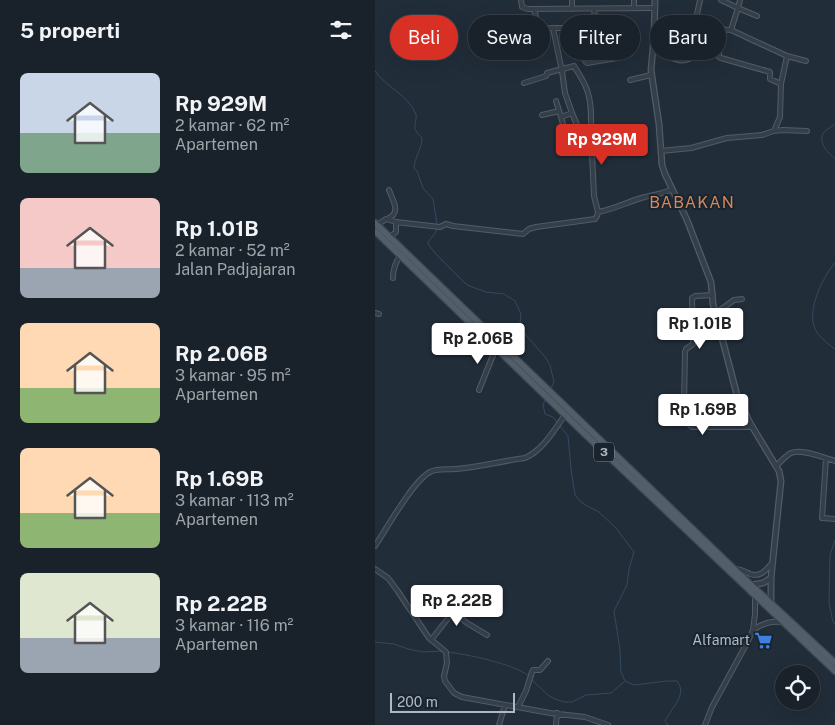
<!DOCTYPE html>
<html lang="id">
<head>
<meta charset="utf-8">
<style>
	:root { --surface:#19222b; --page:#222a33; --text:#f1f3f6; --muted:#9fa4a9; --line:#373f47; --accent:#d93025 }
	body { margin:0; font-family:"Public Sans",sans-serif; background:var(--page); color:var(--text); height:100vh; display:flex; flex-direction:column; font-size:19px; white-space:nowrap }
	* { box-sizing:border-box; margin:0 }
	p { font-size:16px; color:var(--muted) }
	.icon { flex:none; width:28px; height:28px; fill:none; stroke:currentColor; stroke-width:2; stroke-linecap:round; stroke-linejoin:round }
	.map { position:relative; flex:1; overflow:hidden }
	.details { display:flex; flex-direction:column; background:var(--surface); width:375px }
	.details>* { flex:none }
	.banner { position:absolute; left:15px; top:15px; width:370px; height:45px; display:flex; gap:10px }
	.controls { position:absolute; left:400px; top:665px; display:grid; gap:10px }
	.controls a { display:grid; place-items:center; width:45px; height:45px; border-radius:50%; background:var(--surface); box-shadow:0 5px 20px #0002,0 0 0 1px var(--line); font-size:25px }
	.scale { position:absolute; left:15px; bottom:12px; width:125px; box-sizing:border-box; padding-left:5px; border:2px solid #afb9c6; border-top:0; font-size:14px; line-height:18px; white-space:nowrap; color:#afb9c6; -webkit-text-stroke:4px #1a242e; paint-order:stroke }
	.price { position:absolute; translate:-50% -42px; padding:0 11px; border-radius:5px; background:#fff; color:#222; font-size:16px; line-height:32px; filter:drop-shadow(0 1px 2px #0008) }
	.price::after { content:''; position:absolute; left:50%; top:30px; width:15px; height:11px; margin-left:-8px; background:inherit; clip-path:polygon(0 0,100% 0,50% 100%) }
	.price.current { background:var(--accent); color:#fff }
	ul { padding:0; list-style:none }
	li { display:flex; align-items:center; gap:15px; height:125px; padding:0 20px }
	li span { display:grid; place-items:center; flex:none; width:140px; height:100px; border-radius:8px; color:#555 }
	li>.icon { margin-inline-start:auto }
	span .icon { width:60px; height:60px; fill:#fffc; stroke-width:1 }
	li b { font-size:21px }
	h2 { display:flex; justify-content:space-between; align-items:center; height:60px; padding:0 20px; font-size:21px }
	.pill { padding:0 18px; border-radius:22px; background:var(--surface); box-shadow:0 5px 20px #0002,0 0 0 1px var(--line); font-size:18px; line-height:45px }
	.pill.current { background:var(--accent); color:#fff }
	main { display:flex; flex:1; min-height:0 }
	.map>svg:first-child { display:block }
</style>
</head>
<body>
<main>
<section class="details">
<h2>5 properti<svg class="icon" aria-label="filters" viewBox="0 0 24 24"><path d="M4 7h16M4 17h16"/><circle cx="9" cy="7" r="2"/><circle cx="15" cy="17" r="2"/></svg></h2>
<ul>
<li><span style="background:linear-gradient(#c9d6e8 60%,#7fa58c 0)"><svg class="icon" aria-label="home" viewBox="0 0 24 24"><path d="M3 11l9-7 9 7M6 9v11h12V9"/></svg></span><div><b>Rp 929M</b><p>2 kamar · 62 m²</p><p>Apartemen</p></div></li>
<li><span style="background:linear-gradient(#f6c9c9 70%,#9aa5b1 0)"><svg class="icon" aria-label="home" viewBox="0 0 24 24"><path d="M3 11l9-7 9 7M6 9v11h12V9"/></svg></span><div><b>Rp 1.01B</b><p>2 kamar · 52 m²</p><p>Jalan Padjajaran</p></div></li>
<li><span style="background:linear-gradient(#ffd9b3 65%,#8fb573 0)"><svg class="icon" aria-label="home" viewBox="0 0 24 24"><path d="M3 11l9-7 9 7M6 9v11h12V9"/></svg></span><div><b>Rp 2.06B</b><p>3 kamar · 95 m²</p><p>Apartemen</p></div></li>
<li><span style="background:linear-gradient(#ffd9b3 65%,#8fb573 0)"><svg class="icon" aria-label="home" viewBox="0 0 24 24"><path d="M3 11l9-7 9 7M6 9v11h12V9"/></svg></span><div><b>Rp 1.69B</b><p>3 kamar · 113 m²</p><p>Apartemen</p></div></li>
<li><span style="background:linear-gradient(#dfe7d0 65%,#9aa5b1 0)"><svg class="icon" aria-label="home" viewBox="0 0 24 24"><path d="M3 11l9-7 9 7M6 9v11h12V9"/></svg></span><div><b>Rp 2.22B</b><p>3 kamar · 116 m²</p><p>Apartemen</p></div></li>
</ul>
</section>
<div class="map">
<svg width="460" height="725" viewBox="0 0 460 725">
	<rect width="100%" height="100%" fill="#212d39"/>
	<g fill="none" stroke-linecap="round" stroke-linejoin="round">
		<path stroke="#344a61" stroke-width="1" d="M0,71C11,87 33,95 41,114C42,127 35,126 47,138C47,149 40,156 39,168L42,171L48,188L58,199L62,224
			M460,124C457,126 453,129 450,131C441,141 453,153 460,159
			M62,228C62,235 54,237 53,244L61,254L92,285L111,292L129,294L140,301L146,314L145,322L150,334L171,358L175,365L179,382L175,390
			M460,263C448,276 433,308 439,326C442,336 452,343 460,349
			M170,400L168,405L170,414L178,417L193,436L196,469L200,495L205,501L212,506L224,512L241,528L259,552L254,569L252,585L239,611L245,650L246,672L250,681L259,685L292,681H302C313,695 296,708 290,721L293,725
			M460,540L455,555L454,603L458,622L460,624
			M0,642L19,644L33,649L48,652L68,651
			M72,652C92,654 139,664 154,676
			M156,679L173,695L180,699L189,702H197L211,695L236,693L249,682"/>
		<defs>
			<path id="minor" d="M146,0L147,7L153,9L280,8
				M259,0V8
				M346,0L363,8L365,0
				M159,9L164,29L178,28L187,71L190,93L197,113L210,144L215,149L217,154L219,196L223,212
				M197,9V0
				M219,9L222,37L230,59
				M382,16L363,8L356,30L412,56L431,61
				M320,17C330,23 344,30 356,30
				M178,28H259
				M198,28L210,61L212,63L242,58L247,56L248,53V28
				M279,37L287,39C288,43 288,49 290,52C295,60 307,62 314,59L318,22L322,14L325,0
				M316,47L342,50L344,52V57L346,58L395,72V79L406,84
				M152,51L160,50L164,48L163,34L164,29
				M230,57L231,28
				M199,66C204,74 209,81 212,90C217,103 216,117 216,130
				M255,80L276,75
				M149,83L171,76L172,73L199,66
				M181,101L186,117L197,113
				M167,115L184,111
				M186,117L192,138
				M399,131L408,130L432,131
				M286,151L316,148L352,138L387,135L399,131L405,117L406,84L412,56
				M12,219C27,213 18,201 14,190
				M2,225L11,219L21,222L65,227L71,224L78,226L148,234L154,229L161,227L220,219L222,216L223,212C240,209 254,201 270,197C280,194 289,194 297,189
				M15,237L21,232V222
				M18,278C18,269 20,263 25,256
				M338,295L320,296L317,298L318,344L311,349L310,352L309,403L312,422L317,427H378
				M0,313L4,314
				M341,313L359,300L367,299
				M104,390L121,348
				M451,458L447,518L460,519
				M401,466C406,462 410,456 416,453C426,448 450,458 460,461
				M0,546C12,528 38,481 55,472C63,468 73,470 81,469C104,467 127,461 150,458C168,450 179,430 190,415
				M0,569L13,578L22,590L54,638L71,652L72,663L69,676L70,681L79,693L87,697L175,713L210,717L233,725
				M359,569C366,569 369,571 375,574C386,578 392,569 398,562
				M78,612L89,597L92,594L105,600
				M378,630C388,623 396,621 408,622
				M56,640L78,612L92,623L112,635
				M143,707L151,691L157,672L158,670H165L173,661
				M124,725L130,705
				M181,725L182,713
				M330,725L337,707L372,643L378,630L380,614V596"/>
			<path id="tertiary" d="M280,0L279,37L276,70L284,124L287,165L290,174L312,220L336,282L338,304L362,395L375,423L404,471L406,481L396,578V602
				M376,585L388,583L396,578"/>
			<path id="primary" d="M0,223L359,569L460,663
				M0,231L209,433L460,671"/>
		</defs>
		<use href="#minor" stroke="#525c67" stroke-width="6"/>
		<use href="#tertiary" stroke="#525c67" stroke-width="7"/>
		<use href="#primary" stroke="#3e4853" stroke-width="8"/>
		<use href="#minor" stroke="#343f4a" stroke-width="4"/>
		<use href="#tertiary" stroke="#343f4a" stroke-width="4.5"/>
		<use href="#primary" stroke="#525e6a" stroke-width="5.5"/>
	</g>
	<defs>
		<symbol id="supermarket-bare" viewBox="-9 -9 18 18"><path d="M-6-5.5h2.5l.6 2H6L4.5 2H-2.5L-4.4-4H-6ZM-1.5 3.2a1.3 1.3 0 1 0 .1 0ZM3 3.2a1.3 1.3 0 1 0 .1 0Z" fill="#3f7fe0" stroke="#1a242e" stroke-width="2.5" paint-order="stroke"/></symbol>
	</defs>
	<g fill-rule="evenodd">
		<use href="#supermarket-bare" x="376" y="628" width="25" height="25"/>
	</g>
	<g text-anchor="middle" dominant-baseline="central" stroke-width="4" stroke-linejoin="round" paint-order="stroke">
		<rect fill="#1a242e" stroke="#828c98" stroke-width="1" x="219" y="442.5" width="20" height="19" rx="4"/>
		<g font-size="12" font-weight="bold" fill="#afb9c6">
			<text x="229" y="452">3</text>
		</g>
		<g font-size="14" fill="#afb9c6" stroke="#1a242e" text-anchor="end">
			<text x="375" y="640">Alfamart</text>
		</g>
		<g font-size="16" letter-spacing="1" fill="#d5885b" stroke="#1a242e">
			<text x="317" y="202">BABAKAN</text>
		</g>
	</g>
</svg>
<div class="controls">
<a><svg class="icon" aria-label="locate" viewBox="0 0 24 24"><circle cx="12" cy="12" r="6"/><path d="M12 2v4M12 18v4M2 12h4M18 12h4"/></svg></a>
</div>
<div class="scale">200 m</div>
<b class="price current" style="left:227px;top:166px">Rp 929M</b>
<b class="price" style="left:325px;top:350px">Rp 1.01B</b>
<b class="price" style="left:103px;top:365px">Rp 2.06B</b>
<b class="price" style="left:328px;top:436px">Rp 1.69B</b>
<b class="price" style="left:82px;top:627px">Rp 2.22B</b>
<div class="banner">
<a class="pill current">Beli</a>
<a class="pill">Sewa</a>
<a class="pill">Filter</a>
<a class="pill">Baru</a>
</div>
</div>
</main>
</body>
</html>
